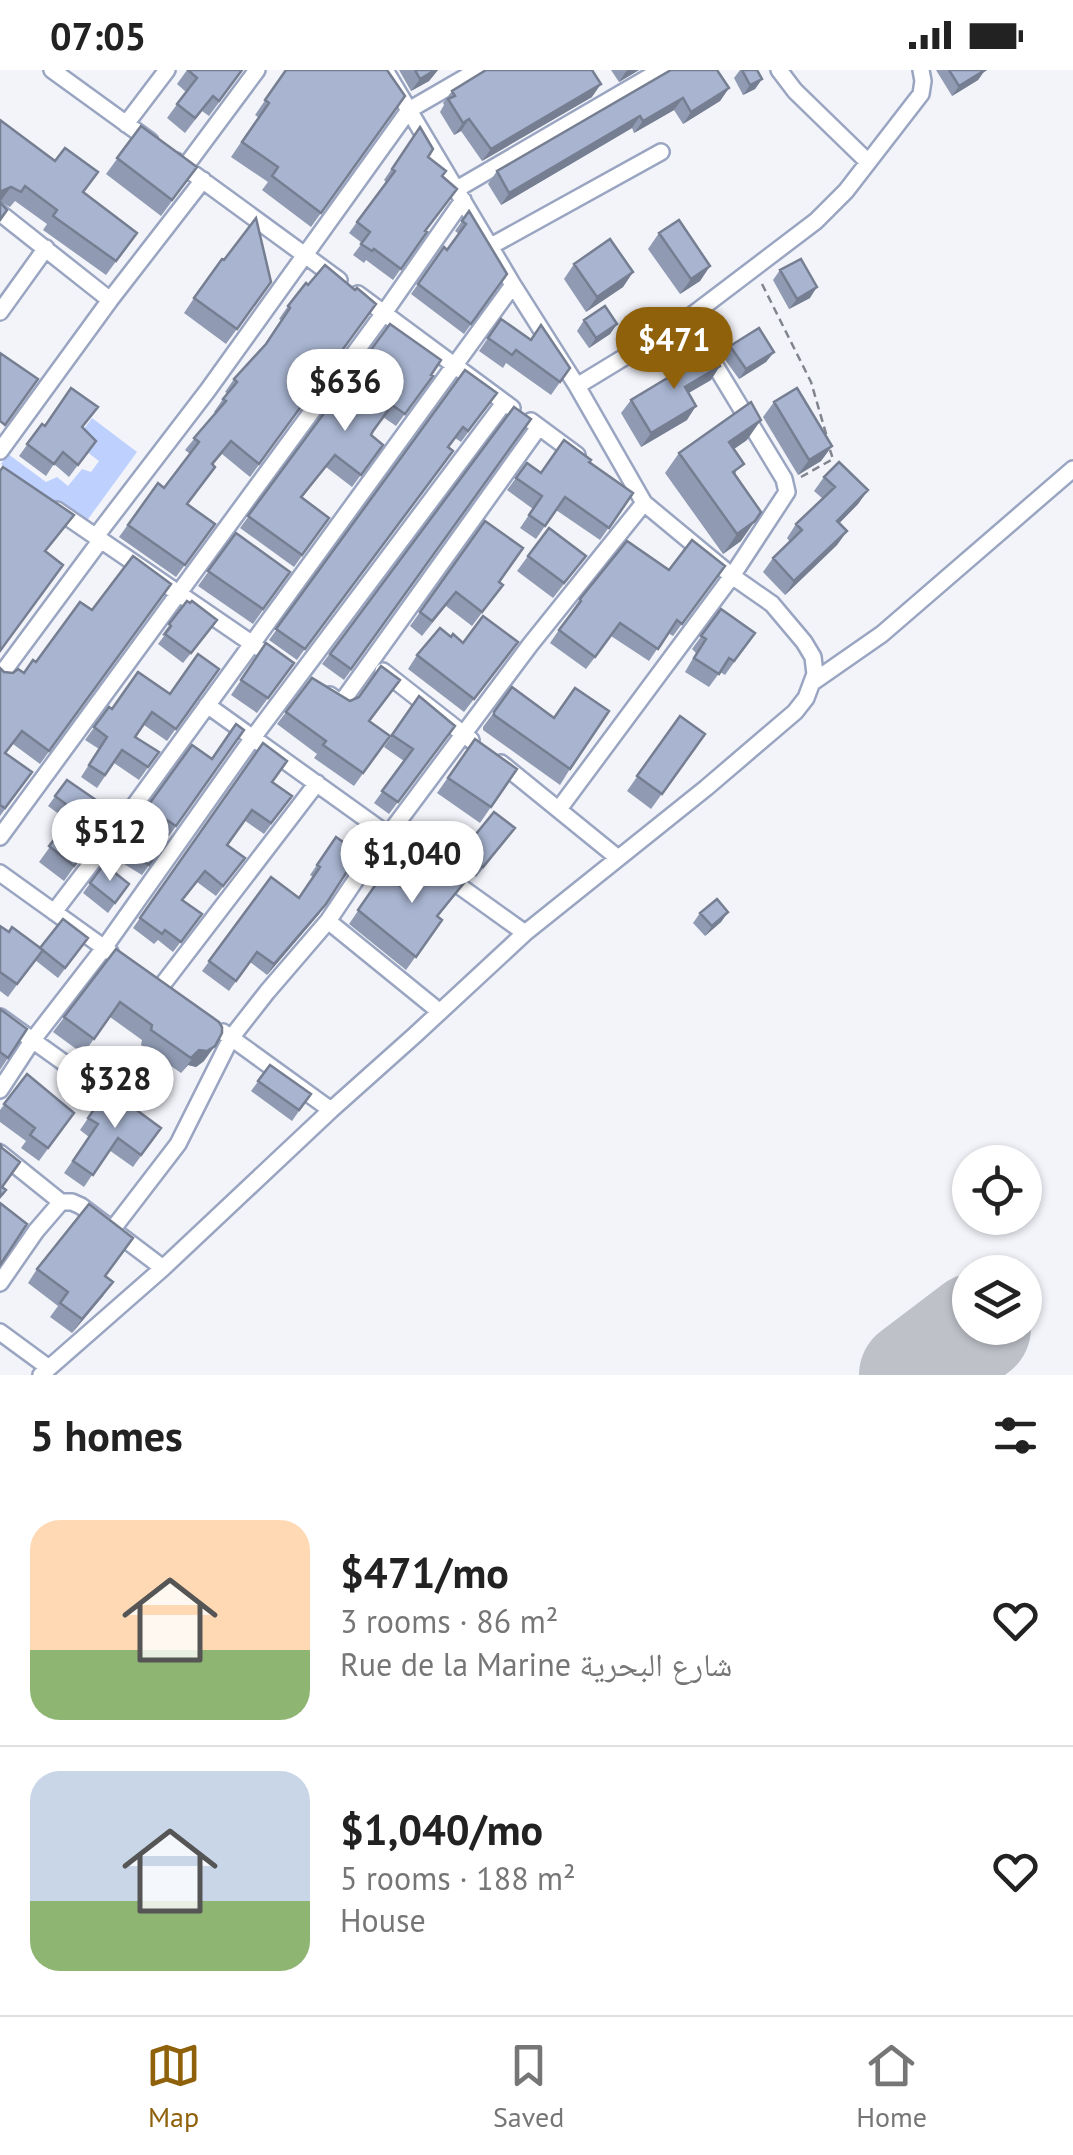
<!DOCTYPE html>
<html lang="en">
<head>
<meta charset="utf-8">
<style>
	:root { --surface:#fff; --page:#f2f2f2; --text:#222; --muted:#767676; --line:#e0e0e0; --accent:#8f610b }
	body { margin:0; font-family:"PT Sans","Noto Naskh Arabic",sans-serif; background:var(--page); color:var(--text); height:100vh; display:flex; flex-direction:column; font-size:38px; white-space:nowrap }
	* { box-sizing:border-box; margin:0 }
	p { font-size:32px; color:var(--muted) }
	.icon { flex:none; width:55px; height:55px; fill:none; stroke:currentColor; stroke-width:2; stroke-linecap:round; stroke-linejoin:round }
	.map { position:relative; height:1305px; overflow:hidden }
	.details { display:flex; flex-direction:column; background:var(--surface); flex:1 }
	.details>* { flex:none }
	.tools { position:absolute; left:952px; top:1075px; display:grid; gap:20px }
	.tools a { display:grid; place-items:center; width:90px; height:90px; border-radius:50%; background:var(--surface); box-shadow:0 2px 8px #0004; font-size:50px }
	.price { position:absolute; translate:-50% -85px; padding:0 22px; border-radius:35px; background:#fff; color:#222; font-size:32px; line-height:65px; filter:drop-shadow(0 2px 5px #0008) }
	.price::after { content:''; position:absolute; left:50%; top:60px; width:30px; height:22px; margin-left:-15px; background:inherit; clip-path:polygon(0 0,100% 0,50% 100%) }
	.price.on { background:var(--accent); color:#fff }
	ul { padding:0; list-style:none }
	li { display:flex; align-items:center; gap:30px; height:250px; padding:0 30px }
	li+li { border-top:2px solid var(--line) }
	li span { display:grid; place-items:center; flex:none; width:280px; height:200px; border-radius:30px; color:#555 }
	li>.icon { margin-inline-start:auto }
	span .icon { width:120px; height:120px; fill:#fffc; stroke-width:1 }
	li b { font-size:42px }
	h2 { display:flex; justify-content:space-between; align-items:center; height:120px; padding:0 30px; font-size:42px }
	.status { display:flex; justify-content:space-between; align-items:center; height:70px; padding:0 50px; background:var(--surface); direction:ltr }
	.status svg { height:28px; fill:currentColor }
	.menu { display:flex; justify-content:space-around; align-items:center; height:140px; border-top:2px solid var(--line); background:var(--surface); font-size:28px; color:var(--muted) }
	.menu a { display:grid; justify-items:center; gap:5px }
	.menu .on { color:var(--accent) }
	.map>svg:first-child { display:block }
</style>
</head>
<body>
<div class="status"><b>07:05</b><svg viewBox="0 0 49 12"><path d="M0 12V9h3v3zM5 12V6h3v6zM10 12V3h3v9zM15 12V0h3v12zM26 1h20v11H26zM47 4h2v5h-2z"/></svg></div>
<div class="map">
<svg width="1073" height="1305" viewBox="0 0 1073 1305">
	<rect width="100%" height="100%" fill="#f2f4fa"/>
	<path fill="#bed0fd" d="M92,348L137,382L83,456L1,394L8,384L46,412L57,407L68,416L82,399L91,402L99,391L74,372Z"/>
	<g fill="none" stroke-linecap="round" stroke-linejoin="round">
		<path stroke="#bec1c8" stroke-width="110" d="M914,1305L976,1258"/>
		<defs>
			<path id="minor" d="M52,0L150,71
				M779,0L795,21L867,91
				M126,54L167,0
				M176,91L339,210
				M185,97L257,0
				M457,119L661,0
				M0,143L110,230
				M491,176L661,82
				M358,224L512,338
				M0,242L46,178
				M577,316L687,249L816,151L846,121L921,24L923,11L921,0
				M531,351L577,385
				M0,381L110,230L203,110
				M57,440L257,577
				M383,601L471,670
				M0,606L100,471L97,465L208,320L409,40L478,0
				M813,612L882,564L1073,399
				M330,625L341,633L539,357
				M207,635L525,863
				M501,693L618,788
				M559,739L732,506L787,422L784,409L687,249
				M0,767L384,243L463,130
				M0,803L110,882
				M54,842L113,765L513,215
				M328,851L440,942
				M160,918L317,713
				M0,947L119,1032
				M223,962L331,1040
				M0,1020L32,971L104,878L252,669L504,333
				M0,1083L61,1132
				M112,1160L178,1074L231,968L267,922L328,851L365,796L530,575L644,433
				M0,1213L36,1161L61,1132H72L81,1136L163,1198
				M0,1262L49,1298
				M41,1305L163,1198L331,1040L415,965L525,863L706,718L795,642L806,628L815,604L813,587L804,572L772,534L732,506L644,433L577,316L513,215L385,0"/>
		</defs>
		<use href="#minor" stroke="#9aa5c1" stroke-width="20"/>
		<path stroke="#82858d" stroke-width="2.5" stroke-dasharray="8 5" stroke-linecap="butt" d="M762,214L811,312L827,367
			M801,407L833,389L830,380"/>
		<use href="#minor" stroke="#fff" stroke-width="15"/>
	</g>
	<path fill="#909bb3" d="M187,0H243L209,46L202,41L185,63L167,48L186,22L177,14Z
		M286,0L405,26L311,157L262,120L268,112L231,87L258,47L255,45Z
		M399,0H438L429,11L411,21Z
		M611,0H639L619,12Z
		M671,0L729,18L720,31L683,54L674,40L634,63L632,58L501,135L488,114L497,101Z
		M740,0H757L762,9L755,19L743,25L734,8Z
		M936,0H985L978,10L952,26Z
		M452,21L592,27L482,91L461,61L454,65L440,42L444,35L443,33Z
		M0,50L84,122L137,163L106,205L43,160L47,154L15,131L10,137L0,132Z
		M141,56L197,97L161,146L106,104Z
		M420,57L428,87L442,106L425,161L427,162L393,210L366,190L364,193L353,185L362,173L349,163L386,112L384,110Z
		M469,141L507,204L464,264L411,224L444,177L447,180L459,164L455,161Z
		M659,163L710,196L700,211L680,224L648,179Z
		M574,194L633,202L623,217L586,242L564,209Z
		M780,200L810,228L789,239L773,210Z
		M271,212L226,274L184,243L194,228Z
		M308,215L355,220L376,234L250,407L222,384L213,395L187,435L215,454L176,507L119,467L158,413L164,418L190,384L185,380L215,343L214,342L227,323L225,322L234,309L265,275L281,250L279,249L288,236Z
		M501,249L570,298L551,325L506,293L503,298L479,281Z
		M584,250L617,254L610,264L589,278L577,261Z
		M390,254L433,306L396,356L383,347L371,365L383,375L352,417L326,397L302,428L329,448L294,497L240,458Z
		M730,276L774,282L766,292L739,309L723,287Z
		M681,294L711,310L688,323L687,350L641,377L621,343L631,330L674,304Z
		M465,300L497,323L461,372L455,368L297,590L269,570Z
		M774,332L832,376L821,391L798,405L763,347Z
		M514,337L531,349L344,610L322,594Z
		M42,354L45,356L82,358L96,371L69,407L54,394L46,406L19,386Z
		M747,370L734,379L741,471L723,484L665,403L679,383Z
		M589,392L633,423L600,470L556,440L536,469L520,458L533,439L507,420L527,393L541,403Z
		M824,407L868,420L858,434L839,453L847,461L837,475L785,525L763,502L773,488L790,472L787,468L796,454L823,429L814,421Z
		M485,451L499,512L503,515L472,556L446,536L422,566L410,556Z
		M236,463L290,502L253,554L198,516Z
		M528,486H586L553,528L517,501Z
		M725,496L673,566L668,563L649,591L611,566L586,599L550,573L580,529L669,500Z
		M171,514L40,694L13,674L6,683L32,702L0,746V598L4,602L24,603L92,540Z
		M187,531L210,560L183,593L158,574L164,566L162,565Z
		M721,539L755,563L725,605L720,602L709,617L685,602L696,583L692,579Z
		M451,567L463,573L518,572L464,642L408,599L417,585Z
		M266,573L294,593L257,643L231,625Z
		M219,599L167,671L144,655L135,667L159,682L139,710L114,693L97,718L81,707L99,679L85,670L109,637L112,639L170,624Z
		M312,608L390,666L354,716L314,688L317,684L277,654Z
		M419,626L455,656L389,744L374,733L404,691L384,677Z
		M494,642L570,699L560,715L483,660V657Z
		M680,646L705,664L651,739L627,721Z
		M244,660L169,766L140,747L192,675L212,689Z
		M475,669L517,699L480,753L437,723Z
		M263,673L272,712L292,726L264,764L244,750L227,775L245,788L216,826L197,812L183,830L202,844L173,882L158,870L154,874L133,858Z
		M67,710L96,730L76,757L48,736Z
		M65,756L90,775L64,811L39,792Z
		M133,756L162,777L142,805L111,786Z
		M336,767L319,844L267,905L250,892L229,921L202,901L271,807L299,828L313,807L310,805Z
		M508,768L476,807L473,805L470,809L451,796L458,786Z
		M104,794L129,814L108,843L83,823Z
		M383,804L405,819L464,813L438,847L442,850L406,900L349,854Z
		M728,842L721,852L705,866L693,853L700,843Z
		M0,856L40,878L88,868L58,908L35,890L8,927L0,921Z
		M116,879L204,991L196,997L188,995L181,1003L141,975L142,970L110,947L83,984L53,962Z
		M0,939L27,959L0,1000Z
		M270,995L311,1024L292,1051L251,1021Z
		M27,1004L74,1043L39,1091L21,1078L26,1071L0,1052V1040Z
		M108,1019L161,1058L133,1097L109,1080L84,1117L64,1103L89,1067L80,1060Z
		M37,1199L105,1206L103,1226L72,1263L50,1247L58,1236L28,1213Z"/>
	<path fill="#767e92" d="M435,0H438L429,11L411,21L420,9Z
		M627,0H639L619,12Z
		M985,0L978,10L952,26L959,16Z
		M762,9L755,19L743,25L750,15Z
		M601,14L592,27L482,91L491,79Z
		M729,18L720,31L683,54L691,42Z
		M683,28L674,40L634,63L643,51Z
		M640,46L632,58L501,135L509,123Z
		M469,49L461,61L454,65L463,53Z
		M11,117L0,132L2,121Z
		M710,196L700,211L680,224L691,209Z
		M633,202L623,217L586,242L597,227Z
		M817,217L810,228L789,239L797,229Z
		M617,254L610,264L589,278L596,268Z
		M774,282L766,292L739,309L746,299Z
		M720,296L711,310L675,331L685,317Z
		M696,336L687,350L641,377L651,363Z
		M761,350L747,370L715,392L729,372Z
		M832,376L821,391L798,405L809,390Z
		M868,420L858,434L828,465L837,451Z
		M755,451L741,471L723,484L737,464Z
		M847,461L837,475L785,525L794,511Z
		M326,834L319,844L267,905L274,894Z
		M728,842L721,852L705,866L712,856Z
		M215,976L204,991L196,997L188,995L181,1003L199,980Z
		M113,1212L103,1226L72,1263L82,1249Z"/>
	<path fill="#a8b4d0" stroke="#767e92" stroke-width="2.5" d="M188,0H242L219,31L213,26L195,48L177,34L197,8Z
		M286,0H387L405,26L321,143L272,106L278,97L242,72L269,33L265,30Z
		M415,0H435L420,9Z
		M486,0H592L601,14L491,79L469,49L463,53L448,29L455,26L452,21Z
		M671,0H717L729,18L691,42L683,28L643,51L640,46L509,123L497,101Z
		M742,0H757L762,9L750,15Z
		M949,0H985L959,16Z
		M0,50L55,91L65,78L98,102L83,122L137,163L116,191L53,146L57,140L25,116L21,122L11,117L2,121L0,130Z
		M141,56L197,97L172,130L117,88Z
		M420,57L433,79L428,87L446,101L442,106L457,119L425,161L427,162L401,199L374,179L372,181L361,174L370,162L357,152L395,101L392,99Z
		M0,132L7,140L0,150Z
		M469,141L507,204L471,254L418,214L444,177L447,180L466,154L462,151Z
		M256,148L271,212L237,259L194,228L222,189L224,190Z
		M679,150L710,196L691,209L659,163Z
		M610,169L633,202L597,227L574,194Z
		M801,189L817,217L797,229L780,200Z
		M325,195L355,220L357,218L376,234L259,394L231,371L212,394L215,397L187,434L215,454L185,495L128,455L158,413L164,418L199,372L194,368L226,331L223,329L237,312L234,309L266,274L290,238L288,236L306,213L308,215Z
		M605,236L617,254L596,268L584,250Z
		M501,249L531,270L541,255L570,298L560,312L516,280L512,285L488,268Z
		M390,254L441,290L431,305L433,306L405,344L392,335L373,361L371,365L383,375L361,405L335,385L301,427L329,448L302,485L248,446Z
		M759,258L774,282L746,299L730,276Z
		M709,277L720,296L685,317L696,336L651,363L631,330L684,298L681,294Z
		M0,283L38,309L5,355L0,351Z
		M465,300L497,323L468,361L463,357L448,377L453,381L305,579L276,559Z
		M71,318L98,337L82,357L96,371L78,395L63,382L54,394L27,374L42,354L45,356Z
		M797,318L832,376L809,390L774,332Z
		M751,332L761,350L729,372L744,394L733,402L761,442L755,451L737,464L679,383Z
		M514,337L531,349L351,599L330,584Z
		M564,370L591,390L589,392L633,423L609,458L565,427L545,456L529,445L542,426L516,408L527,393L541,403Z
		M839,392L868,420L837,451L847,461L794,511L773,488L802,460L796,454L835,417L824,407Z
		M3,397L74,445L45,481L63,495L0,581V401Z
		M485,451L523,478L499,512L503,515L482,542L456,522L432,551L420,542Z
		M549,458L586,486L564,513L528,486Z
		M236,463L290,502L263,539L208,501Z
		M692,470L725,496L682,554L677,550L658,579L620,553L595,587L559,560L581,531L580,529L627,471L669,500Z
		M133,486L171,514L49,681L22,661L5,683L32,702L5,738L0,735V598L4,602L13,603L18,599L24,603L33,590L36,592L80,532L92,540Z
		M187,531L190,533L192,531L217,550L191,583L165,564L171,556L169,554Z
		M721,539L755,563L734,591L729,588L719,604L694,588L706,569L701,566Z
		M483,546L518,572L474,629L417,585L440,558L451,567L453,564L463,573Z
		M266,573L294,593L268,628L241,610Z
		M198,584L219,599L176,659L152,642L135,667L159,682L148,697L122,680L105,705L89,695L107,667L94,657L109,637L112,639L138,602L170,624Z
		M381,596L400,610L369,651L390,666L363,703L323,675L326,671L286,642L312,608L350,631L359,627Z
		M512,617L554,648L575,618L609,641L570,699L494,645V642Z
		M419,626L455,656L398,732L382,721L413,679L392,665Z
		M680,646L705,664L662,724L637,706Z
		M236,654L244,660L176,756L147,737L192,675L212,689Z
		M475,669L517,699L491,737L448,708Z
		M263,673L287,691L272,712L292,726L271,753L252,740L227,775L245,788L223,816L205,801L182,830L202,844L181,872L165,860L162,864L140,848Z
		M67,710L96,730L83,747L55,726Z
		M494,742L515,758L483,797L480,795L477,799L458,786Z
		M65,756L90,775L74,796L49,776Z
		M133,756L162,777L149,795L119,775Z
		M336,767L359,783L326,834L274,894L257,882L236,911L209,891L271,807L299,828L320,797L317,795Z
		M431,789L464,813L437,846L442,850L416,887L358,840L383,804L405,819Z
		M104,794L129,814L115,833L90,813Z
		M717,829L728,842L712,856L700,843Z
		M63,849L88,868L65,898L40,878Z
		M0,856L9,862L12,857L43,880L17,914L0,902Z
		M116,879L219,952L222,957V963L215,976L207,981L199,980L191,988L151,960L152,955L120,932L94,969L64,947Z
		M0,939L27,959L8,988L0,982Z
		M270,995L311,1024L299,1040L258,1011Z
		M27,1004L74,1043L48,1078L30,1065L35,1058L4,1034Z
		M108,1019L161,1058L141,1085L118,1068L93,1105L73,1091L98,1054L88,1048Z
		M0,1073L2,1078L20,1092L2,1117L6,1120L0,1127Z
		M0,1133L27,1154L0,1195Z
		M89,1134L133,1168L105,1206L113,1212L82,1249L60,1233L68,1222L37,1199Z"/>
</svg>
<div class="tools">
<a><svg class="icon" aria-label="locate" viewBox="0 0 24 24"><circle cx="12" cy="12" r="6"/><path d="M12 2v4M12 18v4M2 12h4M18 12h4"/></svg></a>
<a><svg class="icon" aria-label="layers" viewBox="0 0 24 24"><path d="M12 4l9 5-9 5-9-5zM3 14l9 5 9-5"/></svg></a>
</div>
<b class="price on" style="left:674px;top:322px">$471</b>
<b class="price" style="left:345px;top:364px">$636</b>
<b class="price" style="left:110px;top:814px">$512</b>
<b class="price" style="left:412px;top:836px">$1,040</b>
<b class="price" style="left:115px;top:1061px">$328</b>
</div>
<section class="details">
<h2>5 homes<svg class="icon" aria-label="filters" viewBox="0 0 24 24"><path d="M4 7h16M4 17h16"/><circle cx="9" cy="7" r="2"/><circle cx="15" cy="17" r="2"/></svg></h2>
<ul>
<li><span style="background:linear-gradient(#ffd9b3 65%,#8fb573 0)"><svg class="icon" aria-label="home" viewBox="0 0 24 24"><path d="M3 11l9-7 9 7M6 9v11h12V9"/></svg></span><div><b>$471/mo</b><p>3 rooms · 86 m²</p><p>Rue de la Marine شارع البحرية</p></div><svg class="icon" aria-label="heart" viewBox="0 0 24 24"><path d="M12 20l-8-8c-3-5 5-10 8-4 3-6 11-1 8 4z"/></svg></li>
<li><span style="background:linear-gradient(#c9d6e8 65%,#8fb573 0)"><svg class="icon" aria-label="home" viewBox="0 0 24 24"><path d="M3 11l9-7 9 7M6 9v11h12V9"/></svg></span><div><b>$1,040/mo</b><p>5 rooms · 188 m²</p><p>House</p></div><svg class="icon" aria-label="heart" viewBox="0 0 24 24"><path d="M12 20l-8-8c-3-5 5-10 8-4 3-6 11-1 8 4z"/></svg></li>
</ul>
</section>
<nav class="menu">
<a class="on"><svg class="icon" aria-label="map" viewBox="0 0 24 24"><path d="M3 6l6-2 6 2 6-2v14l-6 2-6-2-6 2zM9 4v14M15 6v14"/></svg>Map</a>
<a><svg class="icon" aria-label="saved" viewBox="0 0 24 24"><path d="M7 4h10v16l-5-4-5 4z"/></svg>Saved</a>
<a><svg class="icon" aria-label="home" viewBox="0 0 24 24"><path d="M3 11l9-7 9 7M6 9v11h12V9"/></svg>Home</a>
</nav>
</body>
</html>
